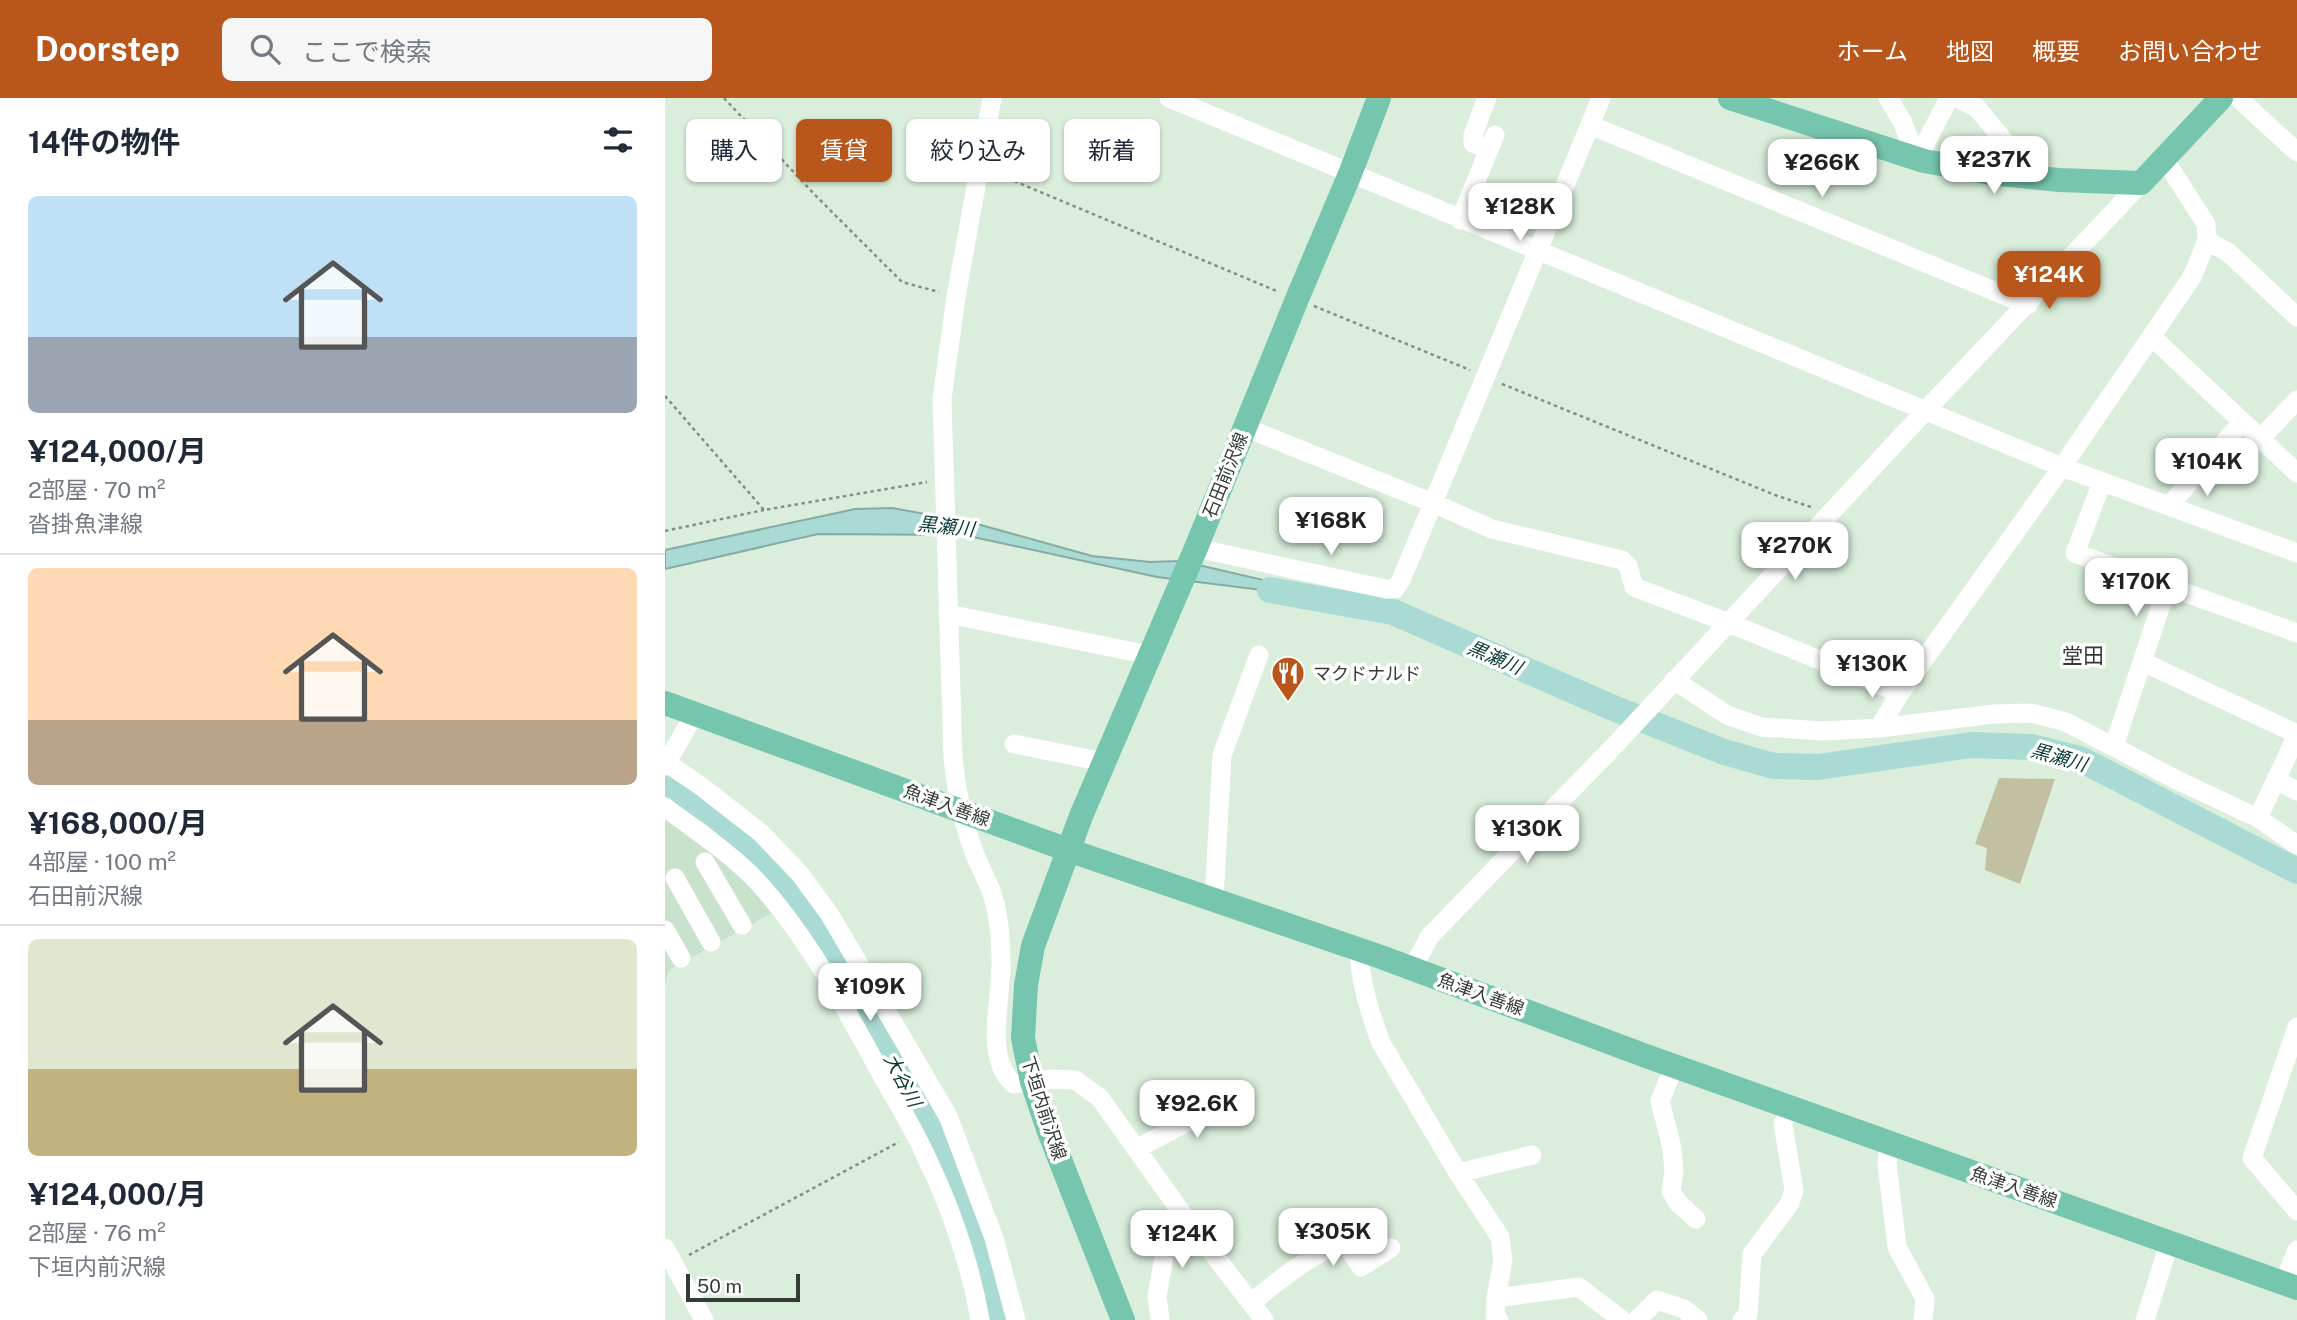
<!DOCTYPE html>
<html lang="ja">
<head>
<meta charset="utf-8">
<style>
	:root { --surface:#fff; --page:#f6f6f7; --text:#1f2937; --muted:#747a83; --line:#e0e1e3; --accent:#b8561b }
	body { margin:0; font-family:"Public Sans","Noto Sans JP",sans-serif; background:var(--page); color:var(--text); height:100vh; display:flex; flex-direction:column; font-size:26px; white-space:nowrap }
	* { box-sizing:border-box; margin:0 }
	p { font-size:23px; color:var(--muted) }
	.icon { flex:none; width:38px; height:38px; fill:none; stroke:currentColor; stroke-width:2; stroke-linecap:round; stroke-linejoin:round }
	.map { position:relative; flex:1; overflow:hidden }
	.sheet { display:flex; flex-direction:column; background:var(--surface); width:665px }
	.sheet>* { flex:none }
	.guide { position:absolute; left:21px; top:21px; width:665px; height:63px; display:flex; gap:14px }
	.scale { position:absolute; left:21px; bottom:18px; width:114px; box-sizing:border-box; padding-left:7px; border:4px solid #333b34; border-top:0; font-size:19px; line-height:24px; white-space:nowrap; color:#333b34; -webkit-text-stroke:5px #fff; paint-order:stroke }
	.price { position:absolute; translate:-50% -60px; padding:0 16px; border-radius:14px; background:#fff; color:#222; font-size:23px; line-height:46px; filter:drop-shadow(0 2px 4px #0008) }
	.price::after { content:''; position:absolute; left:50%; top:42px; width:21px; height:16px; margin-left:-10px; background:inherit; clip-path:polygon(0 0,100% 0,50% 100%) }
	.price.current { background:var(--accent); color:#fff }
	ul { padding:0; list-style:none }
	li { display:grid; align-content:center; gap:14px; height:371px; padding:0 28px }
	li+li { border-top:2px solid var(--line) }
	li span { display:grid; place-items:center; height:217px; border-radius:10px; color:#555 }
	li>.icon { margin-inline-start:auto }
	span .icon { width:126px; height:126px; fill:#fffc; stroke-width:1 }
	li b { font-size:30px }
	h2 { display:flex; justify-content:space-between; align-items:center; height:84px; padding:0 28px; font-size:30px }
	.pill { padding:0 24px; border-radius:10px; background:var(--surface); box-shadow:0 2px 5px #0004; font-size:24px; line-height:63px }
	.pill.current { background:var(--accent); color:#fff }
	header { display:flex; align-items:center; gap:42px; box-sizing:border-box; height:98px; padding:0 35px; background:var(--accent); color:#fff }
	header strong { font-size:33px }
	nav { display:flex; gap:38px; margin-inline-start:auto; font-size:24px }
	.search { width:490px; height:63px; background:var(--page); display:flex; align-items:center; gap:18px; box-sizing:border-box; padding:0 24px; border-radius:10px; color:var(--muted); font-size:26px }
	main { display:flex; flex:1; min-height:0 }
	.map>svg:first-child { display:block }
</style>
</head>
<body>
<header>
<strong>Doorstep</strong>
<div class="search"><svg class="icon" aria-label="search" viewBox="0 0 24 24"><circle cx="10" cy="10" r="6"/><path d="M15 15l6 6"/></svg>ここで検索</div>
<nav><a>ホーム</a><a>地図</a><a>概要</a><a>お問い合わせ</a></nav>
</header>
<main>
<section class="sheet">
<h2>14件の物件<svg class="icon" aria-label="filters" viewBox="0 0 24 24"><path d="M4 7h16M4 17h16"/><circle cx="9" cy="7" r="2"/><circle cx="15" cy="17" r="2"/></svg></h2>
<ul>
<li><span style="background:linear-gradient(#bfe0f5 65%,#9aa5b1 0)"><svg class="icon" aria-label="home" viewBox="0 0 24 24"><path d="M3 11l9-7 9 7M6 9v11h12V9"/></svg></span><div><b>¥124,000/月</b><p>2部屋 · 70 m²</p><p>沓掛魚津線</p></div></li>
<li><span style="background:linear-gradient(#ffd9b3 70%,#b9a48a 0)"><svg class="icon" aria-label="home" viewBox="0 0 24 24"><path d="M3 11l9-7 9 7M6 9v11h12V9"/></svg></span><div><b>¥168,000/月</b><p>4部屋 · 100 m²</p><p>石田前沢線</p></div></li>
<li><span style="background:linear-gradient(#dfe7d0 60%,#c2b280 0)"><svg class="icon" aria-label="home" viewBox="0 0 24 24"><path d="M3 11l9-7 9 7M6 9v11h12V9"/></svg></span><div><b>¥124,000/月</b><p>2部屋 · 76 m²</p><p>下垣内前沢線</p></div></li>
</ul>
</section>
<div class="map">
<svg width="1632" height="1222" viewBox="0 0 1632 1222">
	<rect width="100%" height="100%" fill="#daeedb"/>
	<path fill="#c9e2cb" d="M0,704L72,770L109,814L5,871L0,883Z"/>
	<path fill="#c1c0a2" d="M1334,680L1390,681L1355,786L1320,772L1322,750L1310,746Z"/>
	<path fill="#a9dad4" stroke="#86aaa4" stroke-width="2" d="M227,410L305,424L427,458L485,464L516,463L693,504L492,479L299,437L153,436L0,471V452L190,411Z"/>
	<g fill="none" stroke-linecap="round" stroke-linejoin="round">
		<path stroke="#a9dad4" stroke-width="26" d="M605,492L728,514L946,609L1059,654L1109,668L1153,669L1306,647L1367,649L1415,661L1632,773
			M0,683L49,716L105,767L160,838L289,1077L323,1162L338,1222"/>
		<path stroke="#829083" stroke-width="2.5" stroke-dasharray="3.5 3.5" stroke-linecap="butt" d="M59,0L152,99L237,184L274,194
			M330,75L614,194
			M649,208L805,272
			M837,286L1110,397L1146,409
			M0,298L99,412L262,384
			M0,433L99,412
			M24,1157L234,1044"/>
		<path stroke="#fff" stroke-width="19" d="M327,0L291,199L277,301L288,659C291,690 298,725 309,754C314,767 321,780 326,793C335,816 336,844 336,868C336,902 319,962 349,986L387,981L410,982L435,1000L519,1118L599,1222
			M504,0L1397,369L1632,455
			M822,0L808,37V45L824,52
			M936,0L925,27L1363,207
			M1223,0L1237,23L1252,62
			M1293,0L1312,10L1351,57L1363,79
			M1573,0L1632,54
			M1252,62L1284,0
			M795,122L830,37
			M1542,143L1563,154L1632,219
			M1487,239L1632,375
			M579,329L768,405L925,27
			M1595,341L1632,302
			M1437,384L1410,455L1632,535
			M1504,408L1577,324
			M531,450L721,491H730L736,482L768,405L827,431L957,462L963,468L969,489L1064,525L1235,595
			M283,516L484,557
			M1478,564L1632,636
			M1009,582L1062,617L1096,629L1158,633L1214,630L1329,616L1366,615L1401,624L1516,684L1593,720L1632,637
			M1214,630L1235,595L1397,369L1527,179L1542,143L1541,126L1500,62
			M349,646L439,664
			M1449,648L1502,489
			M2,665L37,689L96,735L135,776L165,817L283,1018L329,1140L351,1222
			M0,668L30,615
			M1611,682L1632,693
			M0,709C31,733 64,754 91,782C139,834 173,897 207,959C223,990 243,1020 258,1052C284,1105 305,1164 315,1222
			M1593,720L1632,747
			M40,764L77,827
			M10,780L46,844
			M549,801L557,657L594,557
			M0,832L16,860
			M694,852C695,884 705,915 716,945L793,1075L835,1139L838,1162L831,1200L914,1189L957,1222
			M747,871L765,838L951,646L1262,311L1476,85
			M1632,929L1587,1060L1632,1113
			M1009,968L995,1003L1007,1050L1009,1073L1006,1093L1013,1105L1031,1121
			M1224,1044L1222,1066L1232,1149L1260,1201L1258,1222
			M471,1051L573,997
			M793,1075L867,1057
			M0,1150L39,1222
			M1619,1185L1632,1152
			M831,1200L830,1218L834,1222
			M586,1205C615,1181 644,1158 679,1143L696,1169L726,1150
			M495,1222L492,1198L500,1154L519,1118
			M972,1222L992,1202L1019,1211L1033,1222
			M1077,1222L1083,1217L1087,1156L1125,1105L1129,1092L1118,1026L1125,1009
			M1480,1222L1504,1146"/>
		<path stroke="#76c5af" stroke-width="24" d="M1065,0L1259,63L1326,75L1394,82L1476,85L1556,0
			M0,605L403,752L716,859L981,958L1632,1190
			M458,1222L383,1031L367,984L358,940L361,887L368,848L416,718L531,450L632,201L685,76L714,0"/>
	</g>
	<defs>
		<symbol id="restaurant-pin" viewBox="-11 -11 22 30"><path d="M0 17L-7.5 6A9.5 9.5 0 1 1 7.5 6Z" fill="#b8561b" stroke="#fff"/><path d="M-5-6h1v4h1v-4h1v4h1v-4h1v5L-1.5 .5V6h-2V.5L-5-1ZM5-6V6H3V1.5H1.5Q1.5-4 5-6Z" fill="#fff"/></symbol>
	</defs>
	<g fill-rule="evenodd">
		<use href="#restaurant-pin" x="604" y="556" width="38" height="52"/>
	</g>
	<g text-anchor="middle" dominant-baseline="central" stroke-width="7" stroke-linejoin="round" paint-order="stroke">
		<g font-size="18" fill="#333b34" stroke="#fff">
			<text transform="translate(560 377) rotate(-68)">石田前沢線</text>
			<text transform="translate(282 707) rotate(20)">魚津入善線</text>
			<text transform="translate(816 896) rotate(20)">魚津入善線</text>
			<text transform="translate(379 1010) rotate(72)">下垣内前沢線</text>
			<text transform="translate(1349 1089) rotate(19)">魚津入善線</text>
		</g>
		<g font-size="18" fill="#333b34" stroke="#fff" text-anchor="start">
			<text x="648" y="575">マクドナルド</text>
		</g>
		<g font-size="19" font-style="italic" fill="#093935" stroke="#fff">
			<text transform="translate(281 428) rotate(6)">黒瀬川</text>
			<text transform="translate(830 559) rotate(23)">黒瀬川</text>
			<text transform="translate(1394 659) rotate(16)">黒瀬川</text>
			<text transform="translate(238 982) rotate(62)">大谷川</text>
		</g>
		<g font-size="21" fill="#333b34" stroke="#fff">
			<text x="1418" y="557">堂田</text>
		</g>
	</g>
</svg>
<div class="scale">50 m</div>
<b class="price" style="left:1329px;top:98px">¥237K</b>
<b class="price" style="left:1157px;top:101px">¥266K</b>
<b class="price" style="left:855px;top:145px">¥128K</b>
<b class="price current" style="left:1384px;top:213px">¥124K</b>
<b class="price" style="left:1542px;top:400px">¥104K</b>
<b class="price" style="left:666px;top:459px">¥168K</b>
<b class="price" style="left:1130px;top:484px">¥270K</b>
<b class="price" style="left:1471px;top:520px">¥170K</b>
<b class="price" style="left:1207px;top:602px">¥130K</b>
<b class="price" style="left:862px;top:767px">¥130K</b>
<b class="price" style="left:205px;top:925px">¥109K</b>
<b class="price" style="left:532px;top:1042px">¥92.6K</b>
<b class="price" style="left:668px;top:1170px">¥305K</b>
<b class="price" style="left:517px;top:1172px">¥124K</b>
<div class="guide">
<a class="pill">購入</a>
<a class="pill current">賃貸</a>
<a class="pill">絞り込み</a>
<a class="pill">新着</a>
</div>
</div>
</main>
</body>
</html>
